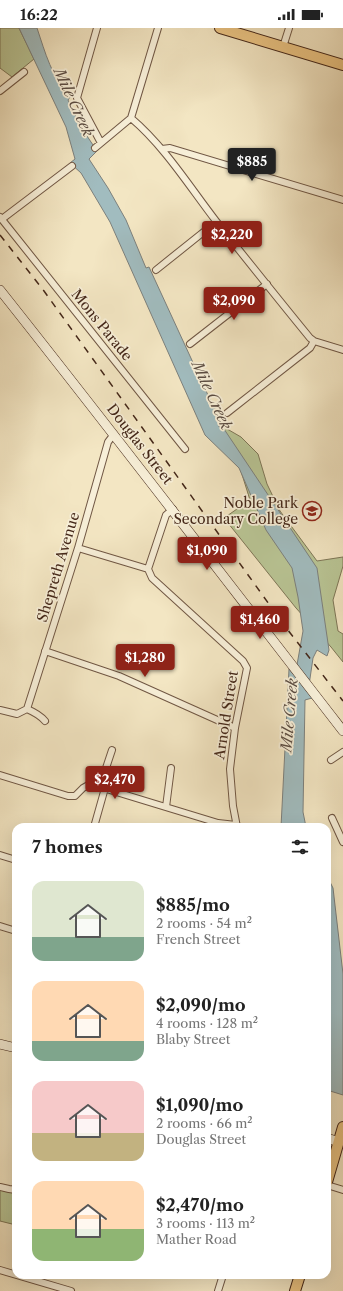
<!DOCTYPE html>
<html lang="en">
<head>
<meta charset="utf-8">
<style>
	:root { --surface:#fff; --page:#f6f6f6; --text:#222; --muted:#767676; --accent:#8f2418 }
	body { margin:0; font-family:"Libre Caslon Text",serif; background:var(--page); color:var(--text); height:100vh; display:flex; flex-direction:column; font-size:15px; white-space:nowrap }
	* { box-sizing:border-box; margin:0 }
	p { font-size:13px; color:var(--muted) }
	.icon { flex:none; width:22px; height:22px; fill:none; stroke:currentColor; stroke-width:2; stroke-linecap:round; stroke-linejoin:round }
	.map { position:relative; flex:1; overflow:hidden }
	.drawer { position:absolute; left:12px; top:795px; width:319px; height:456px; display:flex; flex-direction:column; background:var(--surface); border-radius:12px; box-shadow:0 4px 16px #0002 }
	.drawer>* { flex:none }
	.price { position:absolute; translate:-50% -34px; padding:0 9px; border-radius:4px; background:var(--accent); color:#fff; font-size:13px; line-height:26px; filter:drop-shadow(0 1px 2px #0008) }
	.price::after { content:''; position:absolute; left:50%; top:24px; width:12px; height:9px; margin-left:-6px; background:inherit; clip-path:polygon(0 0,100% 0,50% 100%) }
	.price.selected { background:#222; color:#fff }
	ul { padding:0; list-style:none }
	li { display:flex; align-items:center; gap:12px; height:100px; padding:0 20px }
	li span { display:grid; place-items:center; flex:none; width:112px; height:80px; border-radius:12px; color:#555 }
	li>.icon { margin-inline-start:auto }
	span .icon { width:48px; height:48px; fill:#fffc; stroke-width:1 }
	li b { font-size:17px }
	h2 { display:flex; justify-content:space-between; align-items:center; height:48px; padding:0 20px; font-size:17px }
	.status { display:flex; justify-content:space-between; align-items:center; height:28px; padding:0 20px; background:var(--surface); direction:ltr }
	.status svg { height:11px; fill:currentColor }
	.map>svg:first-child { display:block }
</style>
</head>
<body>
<div class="status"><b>16:22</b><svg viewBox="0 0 49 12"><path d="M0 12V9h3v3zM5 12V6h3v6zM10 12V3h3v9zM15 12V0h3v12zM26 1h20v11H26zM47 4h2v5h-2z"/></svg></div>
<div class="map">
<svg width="343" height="1263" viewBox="0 0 343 1263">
	<rect width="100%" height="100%" fill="#f3e6c3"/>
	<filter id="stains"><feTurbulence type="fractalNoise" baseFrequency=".005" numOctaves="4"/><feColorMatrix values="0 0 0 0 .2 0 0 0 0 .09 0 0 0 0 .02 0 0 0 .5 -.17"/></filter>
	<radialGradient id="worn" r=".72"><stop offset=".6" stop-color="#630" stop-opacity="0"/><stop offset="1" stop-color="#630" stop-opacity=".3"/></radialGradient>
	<path fill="#b9c595" stroke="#7e7657" d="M0,0H19L34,31L12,49L0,40Z
		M222,398L241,409L258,426L267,456L280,483L317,533L343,529V538L333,572L338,603L343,606V634L331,619L296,580L224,490L250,472L240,440L219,399Z
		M0,1162L16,1165V1197L0,1193Z"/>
	<path fill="#a1bcbf" stroke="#7c807d" d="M19,0H37C45,24 52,50 70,69L68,72L81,99L97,123L89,131L108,160L126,192L146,240L149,239L213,378C218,384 222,390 219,398V399L222,398L317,540L329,622L327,628L317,622L313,630L308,664L312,670L305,672L303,784L306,799H281L289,641L295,648L303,603L298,569L292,540L266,502L239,440L205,407L110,194L81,145L70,135L75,131L66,99Z
		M327,848L333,860L343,946V1067L327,1062Z"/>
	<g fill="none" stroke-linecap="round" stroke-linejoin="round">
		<defs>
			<path id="street" d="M97,0L77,70L101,115L131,90L158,0
				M283,19L289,0
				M0,63L24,44
				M131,90C165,119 189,158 216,193C247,232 278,271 310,310L314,313L343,322
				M95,120L101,115
				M162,121L170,120L343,172
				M0,189L185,421
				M2,191L72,138
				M156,242L216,194
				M190,316L267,256
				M227,385L310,320L314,313
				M173,481L166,487L148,541L152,550L243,633L247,640L235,700L230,741L233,778L237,799
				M78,520L148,541
				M45,623L119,648L235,700
				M27,681L78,520L108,414L114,406
				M0,682L17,686L27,681C34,684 40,687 45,693
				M331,732L343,724
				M0,747L68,768H75L83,760L90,756L218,795L236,797
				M100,758L112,722
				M166,779L171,740
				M332,790L343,814
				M94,799L105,760
				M0,827L16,832
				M0,898L16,903
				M327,1157L343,1162
				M0,1159L9,1161L16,1162
				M0,1242L71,1263
				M218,1263L223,1247"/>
			<path id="secondary" d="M0,262C116,408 229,556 343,703
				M0,1016L16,1020
				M327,1110L339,1114"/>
			<path id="primary" d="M220,0L343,37
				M327,1154L343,1099
				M295,1263L300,1247"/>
		</defs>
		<use href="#street" stroke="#705744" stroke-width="8"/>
		<use href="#secondary" stroke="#442719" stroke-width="10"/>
		<use href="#primary" stroke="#442719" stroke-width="12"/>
		<use href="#street" stroke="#f7efd8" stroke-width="6"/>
		<use href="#secondary" stroke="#f7efd8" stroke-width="9"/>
		<use href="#primary" stroke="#eac382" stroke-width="10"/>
		<path stroke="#442719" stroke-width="1.5" stroke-dasharray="7 7" stroke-linecap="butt" d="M0,207L44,263L284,597L343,673"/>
	</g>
	<defs>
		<symbol id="school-ring" viewBox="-11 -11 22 22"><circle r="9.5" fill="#f7efd8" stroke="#8f2418" stroke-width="1.5"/><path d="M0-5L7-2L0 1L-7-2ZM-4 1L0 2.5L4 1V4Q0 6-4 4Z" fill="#8f2418"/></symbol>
	</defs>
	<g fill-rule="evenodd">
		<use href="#school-ring" x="301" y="472" width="22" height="22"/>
	</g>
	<g text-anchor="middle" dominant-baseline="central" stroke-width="3.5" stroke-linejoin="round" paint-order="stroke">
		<g font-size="14" fill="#442719" stroke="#f7efd8">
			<text transform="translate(102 297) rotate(51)">Mons Parade</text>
			<text transform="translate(140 416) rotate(52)">Douglas Street</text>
			<text transform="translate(58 539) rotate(-73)">Shepreth Avenue</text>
			<text transform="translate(226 687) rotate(-81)">Arnold Street</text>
		</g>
		<g font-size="14" fill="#442719" stroke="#f7efd8" text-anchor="end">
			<text x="298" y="475">Noble Park<tspan x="298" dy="16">Secondary College</tspan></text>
		</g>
		<g font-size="15" font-style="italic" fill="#5b4c42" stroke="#f7efd8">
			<text transform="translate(74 74) rotate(65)">Mile Creek</text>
			<text transform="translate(212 367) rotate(65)">Mile Creek</text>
			<text transform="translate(289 687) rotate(-85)">Mile Creek</text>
		</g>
	</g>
	<rect width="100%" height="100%" filter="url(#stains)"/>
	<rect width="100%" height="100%" fill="url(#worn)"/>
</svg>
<b class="price selected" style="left:252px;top:154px">$885</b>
<b class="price" style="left:232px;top:227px">$2,220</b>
<b class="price" style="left:234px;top:293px">$2,090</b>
<b class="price" style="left:207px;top:543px">$1,090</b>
<b class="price" style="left:260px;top:612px">$1,460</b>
<b class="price" style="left:145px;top:650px">$1,280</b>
<b class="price" style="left:115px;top:772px">$2,470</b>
<section class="drawer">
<h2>7 homes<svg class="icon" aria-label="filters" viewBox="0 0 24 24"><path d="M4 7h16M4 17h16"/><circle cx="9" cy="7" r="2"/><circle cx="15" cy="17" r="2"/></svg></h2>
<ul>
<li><span style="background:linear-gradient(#dfe7d0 70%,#7fa58c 0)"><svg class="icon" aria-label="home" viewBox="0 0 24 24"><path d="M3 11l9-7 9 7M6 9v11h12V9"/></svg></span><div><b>$885/mo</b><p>2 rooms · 54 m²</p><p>French Street</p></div></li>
<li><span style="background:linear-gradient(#ffd9b3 75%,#7fa58c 0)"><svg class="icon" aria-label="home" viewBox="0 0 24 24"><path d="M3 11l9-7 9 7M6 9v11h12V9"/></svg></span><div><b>$2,090/mo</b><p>4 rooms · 128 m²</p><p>Blaby Street</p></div></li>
<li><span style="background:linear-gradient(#f6c9c9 65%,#c2b280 0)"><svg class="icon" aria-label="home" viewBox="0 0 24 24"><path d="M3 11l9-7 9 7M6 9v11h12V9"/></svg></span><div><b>$1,090/mo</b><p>2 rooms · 66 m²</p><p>Douglas Street</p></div></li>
<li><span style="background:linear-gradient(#ffd9b3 60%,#8fb573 0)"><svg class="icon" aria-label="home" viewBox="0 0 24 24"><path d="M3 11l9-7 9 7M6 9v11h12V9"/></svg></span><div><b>$2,470/mo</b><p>3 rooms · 113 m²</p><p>Mather Road</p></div></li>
</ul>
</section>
</div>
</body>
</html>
